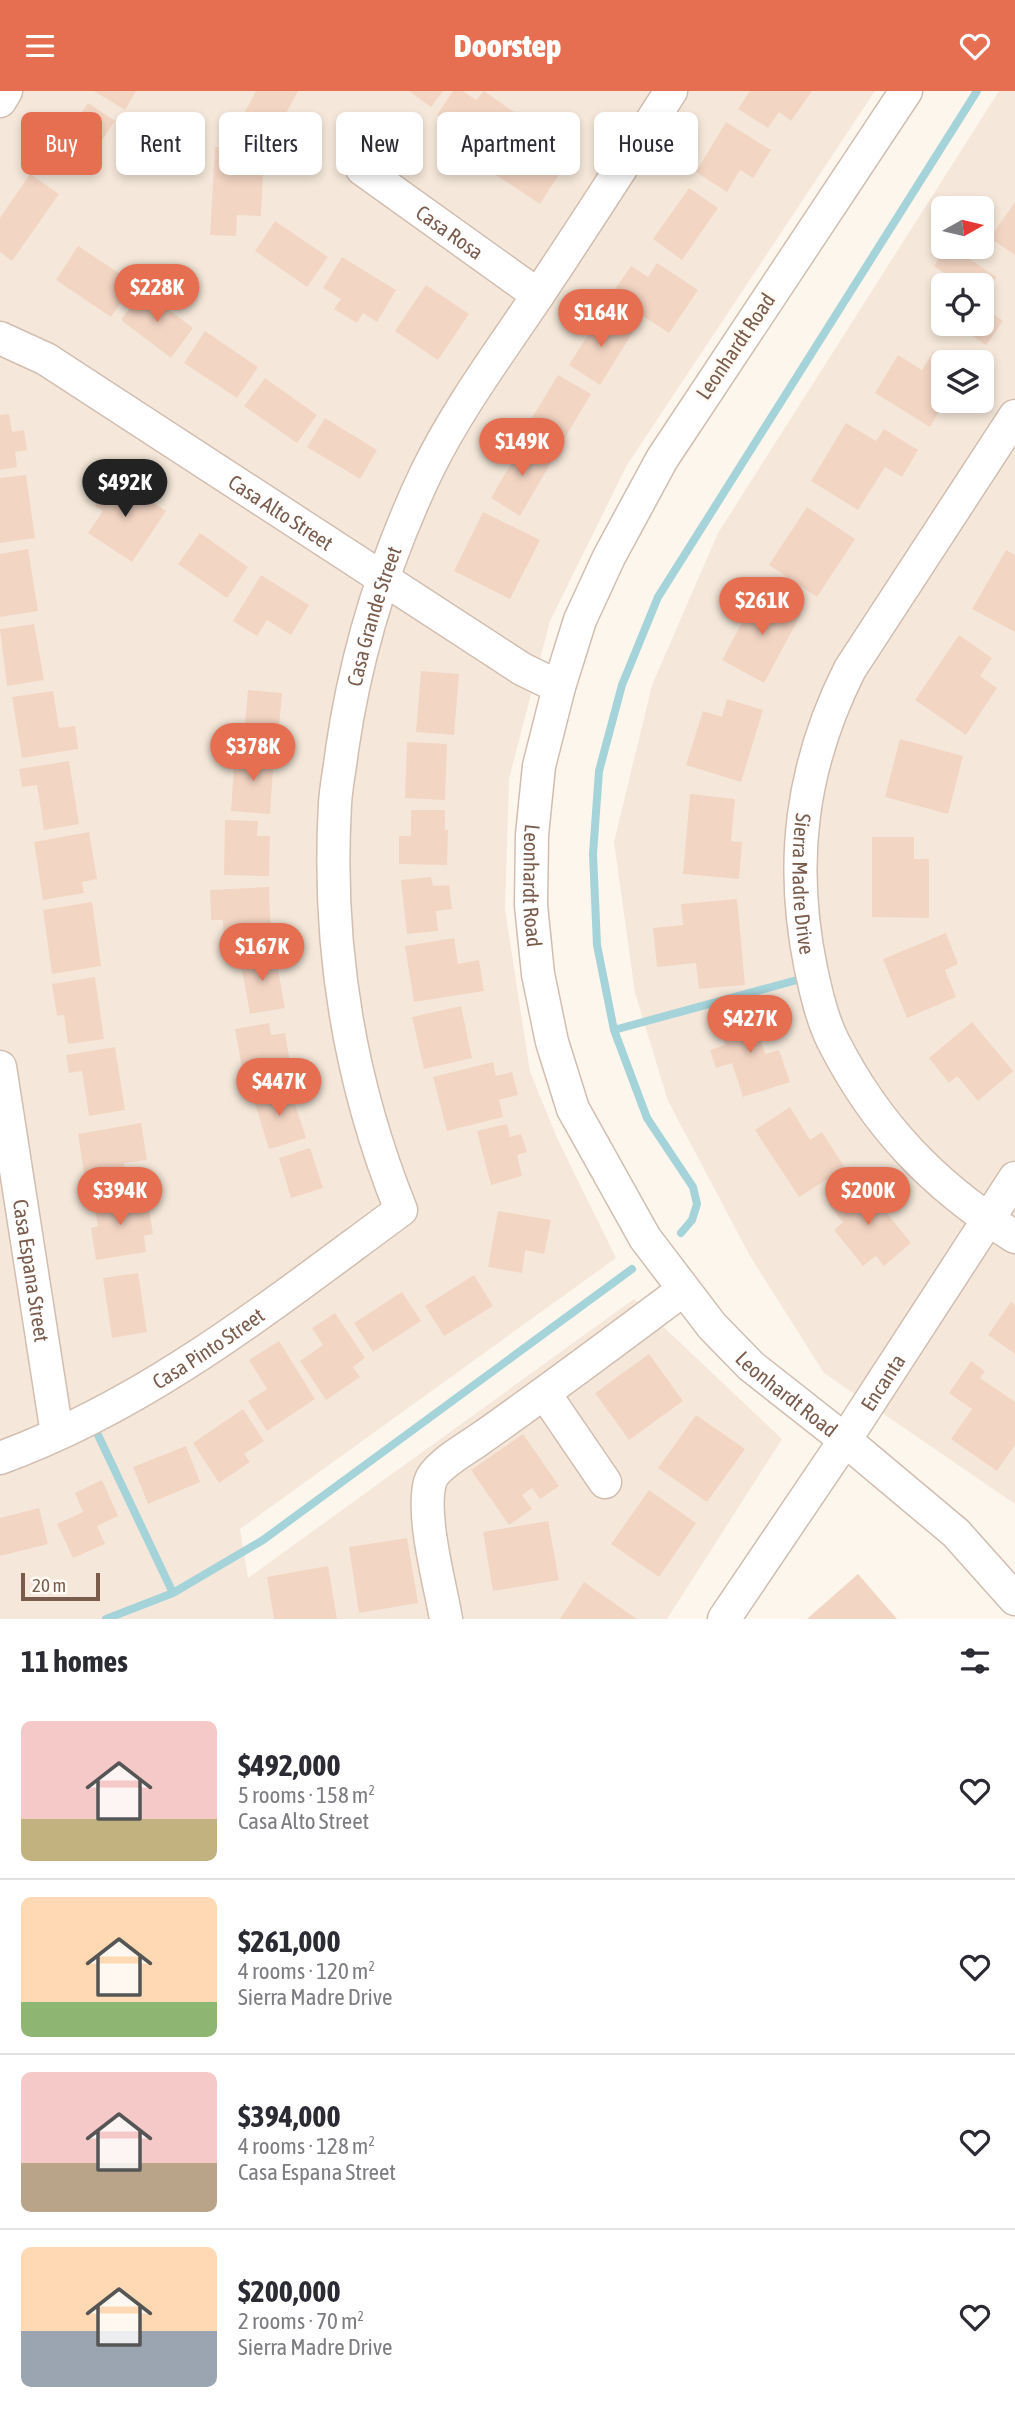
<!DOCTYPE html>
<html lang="en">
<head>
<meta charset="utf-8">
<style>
	:root { --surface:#fff; --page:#f7f7f7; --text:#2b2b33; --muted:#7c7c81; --line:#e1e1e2; --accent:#e76f51 }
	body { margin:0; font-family:"Asap Condensed",sans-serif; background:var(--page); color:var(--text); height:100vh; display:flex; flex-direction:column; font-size:26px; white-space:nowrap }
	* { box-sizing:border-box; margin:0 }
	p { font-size:23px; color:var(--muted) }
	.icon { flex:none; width:38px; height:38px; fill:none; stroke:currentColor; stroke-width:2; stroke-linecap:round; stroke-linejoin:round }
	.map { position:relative; height:1528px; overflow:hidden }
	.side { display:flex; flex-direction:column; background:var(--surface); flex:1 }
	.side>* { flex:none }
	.top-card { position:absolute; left:21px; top:21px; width:973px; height:63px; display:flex; gap:14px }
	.needle { width:46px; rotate:82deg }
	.tools { position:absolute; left:931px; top:105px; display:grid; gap:14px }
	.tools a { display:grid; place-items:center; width:63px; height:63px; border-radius:10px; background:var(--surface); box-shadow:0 4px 10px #0003; font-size:35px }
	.scale { position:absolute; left:21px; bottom:18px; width:79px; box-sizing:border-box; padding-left:7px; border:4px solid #7a5c4d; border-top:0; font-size:19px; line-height:24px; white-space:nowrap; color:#7a5c4d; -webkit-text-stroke:5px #fffaf3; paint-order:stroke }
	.price { position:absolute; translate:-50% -60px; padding:0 16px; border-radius:24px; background:var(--accent); color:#fff; font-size:23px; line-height:46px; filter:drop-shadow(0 2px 4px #0008) }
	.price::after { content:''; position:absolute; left:50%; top:42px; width:21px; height:16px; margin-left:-10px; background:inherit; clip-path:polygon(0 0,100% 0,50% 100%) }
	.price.on { background:#222; color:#fff }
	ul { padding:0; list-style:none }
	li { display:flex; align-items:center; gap:21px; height:175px; padding:0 21px }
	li+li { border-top:2px solid var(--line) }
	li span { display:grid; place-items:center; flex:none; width:196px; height:140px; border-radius:10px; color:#555 }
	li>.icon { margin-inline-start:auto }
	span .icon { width:84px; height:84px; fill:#fffc; stroke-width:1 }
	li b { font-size:30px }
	h2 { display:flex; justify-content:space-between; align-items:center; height:84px; padding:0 21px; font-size:30px }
	.chip { padding:0 24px; border-radius:10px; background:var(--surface); box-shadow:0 4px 10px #0003; font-size:24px; line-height:63px }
	.chip.on { background:var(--accent); color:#fff }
	header { display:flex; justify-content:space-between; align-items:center; height:91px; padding:0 21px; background:var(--accent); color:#fff; font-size:32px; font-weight:800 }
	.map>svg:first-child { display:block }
</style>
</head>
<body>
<header><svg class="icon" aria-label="menu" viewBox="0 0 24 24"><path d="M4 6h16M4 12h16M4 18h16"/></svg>Doorstep<svg class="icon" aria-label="heart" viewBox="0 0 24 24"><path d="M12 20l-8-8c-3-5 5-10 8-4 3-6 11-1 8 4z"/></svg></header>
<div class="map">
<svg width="1015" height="1528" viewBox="0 0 1015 1528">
	<rect width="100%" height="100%" fill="#fdf6ec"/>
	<path fill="#f5e8da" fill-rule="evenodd" d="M0,0H875L627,374L550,530L509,688L505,818L530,981L558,1049L616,1167L240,1438L248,1487L634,1208L782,1348L667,1528H0Z
		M999,0H1015V1413L824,1282L750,1165L668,1010L635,902L614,751L652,594L718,442ZM943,117H982V156H943ZM943,194H982V233H943ZM943,271H982V310H943Z"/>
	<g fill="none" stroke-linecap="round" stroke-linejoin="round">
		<path stroke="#a5d3da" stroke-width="8" d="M614,939L797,889
			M681,1142L692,1129L697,1113L693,1096L647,1027L614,939L597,854L593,763L599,680L622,594L658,506L977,0
			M98,1344L173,1502
			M106,1528L173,1502L263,1449L632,1178"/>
	</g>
	<path fill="#f3d5c3" d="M94,0H136L125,19Z
		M256,0H298L270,52L238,34Z
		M409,0H443L431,16Z
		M453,0H463L476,9L484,0L514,21L488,60L437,24Z
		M750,0H812L791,30L779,21L768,37L738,18Z
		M88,12L115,30L82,78L46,53L62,29L72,36Z
		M520,28L572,63L540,113L487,78Z
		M726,31L771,59L753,87L740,79L727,101L696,81Z
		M215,56L264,59L261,125L237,124L236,145L210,144Z
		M30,83L59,103L12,170L0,161V127Z
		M689,97L718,117L682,169L653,148Z
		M1015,111V164L990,147Z
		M275,130L328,166L307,196L255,160Z
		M78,155L134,192L111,226L56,189Z
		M947,156H952L996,186L982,207V194H943V205L934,199L945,183L934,175Z
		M342,166L396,199L377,231L363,222L357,232L334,218L341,208L323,197Z
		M657,172L698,199L669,242L611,204L631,175L648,186Z
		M426,194L469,223L438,269L395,240Z
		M143,199L193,237L171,267L121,229Z
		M982,215L1003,230L986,254L955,233H982Z
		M602,221L633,241L600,294L569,274Z
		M205,240L258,276L237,307L184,272Z
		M934,260L952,271H943V310H945L930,336L875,302L898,264L922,279Z
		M558,284L591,303L563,350L530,330Z
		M265,287L317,324L297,352L244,315Z
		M9,323L12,341L24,339L27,359L15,361L17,376L0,379V324Z
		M325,327L377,359L360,388L307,356Z
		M846,332L876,350L884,338L918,359L902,386L885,376L858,419L811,390Z
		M525,349L554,366L520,425L491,407Z
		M26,384L35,447L0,452V387Z
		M114,385L166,420L132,471L88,442L103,420L95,415Z
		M807,416L855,448L817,506L769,474Z
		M483,421L540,449L510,508L454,480Z
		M200,442L248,476L227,507L178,473Z
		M28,458L38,520L0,526V463Z
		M1006,459L1015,464V541L972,518Z
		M261,484L309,514L291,544L267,529L257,545L233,530Z
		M759,500L801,523L764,592L722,569Z
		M34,533L44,589L7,595L0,538Z
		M959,544L992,567L980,585L997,597L966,644L915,609Z
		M421,580L459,583L454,644L416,641Z
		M248,599L282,602L277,657L243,654Z
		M53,600L59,637L75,635L78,658L22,667L12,606Z
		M727,608L763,619L741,691L686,674L703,620L722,626Z
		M900,648L963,665L948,723L885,706Z
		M407,651L447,653L445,709L405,707Z
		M235,662L274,665L270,723L231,720Z
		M69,670L79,733L44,739L37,694L22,696L19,678Z
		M690,703L735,708L731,750L742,751L739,788L683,783Z
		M411,719H445V739H448L447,774L399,773V745H411Z
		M225,729L258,730L257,745H270L269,785L224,784Z
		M89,741L97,788L82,791L84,802L43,809L34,751Z
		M872,746H914V768H929V827L872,826Z
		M431,786L433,795L449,794L452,818L436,820L438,840L407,843L401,789Z
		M269,796L271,851L224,853L223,829H211L210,799Z
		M737,808L745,894L699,898L696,872L657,876L653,837L683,834L681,813Z
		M92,811L101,875L52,883L43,819Z
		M946,842L958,873L945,879L956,906L907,927L883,868Z
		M454,847L458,873L479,869L484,900L414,911L405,855Z
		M275,862L285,917L250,923L240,868Z
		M95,886L104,948L68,953L64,924L57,925L52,893Z
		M461,915L472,967L424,978L412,926Z
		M763,919L771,942L760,946L765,963L779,959L790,991L743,1006L732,972L716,977L710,959L725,954L719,933Z
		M972,931L1013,980L978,1010L957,985L949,992L929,967Z
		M269,932L271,944L285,942L291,978L244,987L235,938Z
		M115,956L125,1019L89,1025L82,980L69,982L66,964Z
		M493,971L496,985L512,981L518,1004L499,1009L503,1026L447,1040L433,986Z
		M289,995L306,1047L269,1058L253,1006Z
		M790,1016L810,1049L822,1041L845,1077L799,1106L755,1039Z
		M141,1032L147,1069L124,1072L127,1088L86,1095L78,1043Z
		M507,1033L510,1046L521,1043L527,1061L517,1064L522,1085L491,1094L477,1040Z
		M310,1057L323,1097L291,1107L279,1067Z
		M860,1089L911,1152L884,1175L876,1165L863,1175L834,1139L843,1131L829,1114Z
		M127,1101L129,1115L148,1112L153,1143L144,1145L146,1161L96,1169L91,1137L98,1135L93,1106Z
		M498,1120L551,1129L544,1163L525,1159L522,1182L488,1176Z
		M138,1182L147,1241L112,1247L103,1187Z
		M474,1184L493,1215L444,1245L425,1215Z
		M402,1201L421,1230L373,1261L354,1232Z
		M1011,1211L1015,1214V1263L988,1244Z
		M335,1222L365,1267L353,1276L360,1286L326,1309L300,1270L323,1254L312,1237Z
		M279,1250L315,1308L267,1340L248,1310L267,1298L249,1269Z
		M649,1263L683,1310L629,1349L595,1302Z
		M971,1270L985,1280L980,1287L1015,1311V1354L997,1380L951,1348L972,1318L949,1302Z
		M243,1318L264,1350L244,1363L250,1371L219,1392L193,1352Z
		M696,1324L745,1358L707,1411L658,1377Z
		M523,1343L559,1395L540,1408L532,1397L522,1404L532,1418L509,1434L471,1379Z
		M186,1355L200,1391L148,1413L133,1376Z
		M102,1389L118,1425L97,1435L105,1453L73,1467L57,1433L83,1421L75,1402Z
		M649,1399L696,1432L659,1486L611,1453Z
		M39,1417L48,1453L0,1465V1427Z
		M548,1430L559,1489L493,1500L483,1441Z
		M407,1447L418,1512L359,1522L349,1456Z
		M328,1475L337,1528H274L267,1486Z
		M858,1483L897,1528H807Z
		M584,1491L637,1528H560Z"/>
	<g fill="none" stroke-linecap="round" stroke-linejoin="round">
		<defs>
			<g id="minor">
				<path id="s1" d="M906,0L662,368L609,466L580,529L559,596L539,675L532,744L531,814L538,883L552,951L573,1018L645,1147L712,1235L751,1275L845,1349L956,1442L1015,1508"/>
				<path d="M0,10L6,0"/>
				<path id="s2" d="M362,78L538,204"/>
				<path id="s3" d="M0,247L46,268L522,578L559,596"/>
				<path id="s4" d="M1015,325L850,578C801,675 789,772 811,878C816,901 822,928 833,950C876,1035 934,1095 1015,1146"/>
				<path id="s5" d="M0,976L57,1343"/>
				<path d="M545,1303L605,1391"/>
				<path id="s6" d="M0,1367C149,1313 274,1212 401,1119C349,990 327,852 335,713C336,695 340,677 342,659C356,562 385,468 427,380C458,317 499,262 538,204C583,137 627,68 671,0"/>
				<path d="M446,1528C440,1492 421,1426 430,1391C434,1376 464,1359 477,1350C547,1301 615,1250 683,1199"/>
				<path id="s7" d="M724,1528L845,1349L1015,1087"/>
			</g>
		</defs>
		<use href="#minor" stroke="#d1beb0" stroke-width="35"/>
		<use href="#minor" stroke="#fff" stroke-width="32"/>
	</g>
	<g text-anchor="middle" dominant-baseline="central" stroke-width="5" stroke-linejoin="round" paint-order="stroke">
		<g font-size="21" fill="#7a5c4d" stroke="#fffaf3">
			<text stroke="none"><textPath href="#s2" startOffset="108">Casa Rosa</textPath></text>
			<text transform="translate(735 255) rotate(-56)">Leonhardt Road</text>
			<text stroke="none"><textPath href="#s3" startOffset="331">Casa Alto Street</textPath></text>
			<text stroke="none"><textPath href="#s6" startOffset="1080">Casa Grande Street</textPath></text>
			<text stroke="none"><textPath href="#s4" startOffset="525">Sierra Madre Drive</textPath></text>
			<text stroke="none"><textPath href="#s1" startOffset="894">Leonhardt Road</textPath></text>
			<text stroke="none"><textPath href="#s5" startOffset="206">Casa Espana Street</textPath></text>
			<text stroke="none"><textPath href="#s6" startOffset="236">Casa Pinto Street</textPath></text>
			<text stroke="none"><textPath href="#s7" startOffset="285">Encanta</textPath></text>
			<text stroke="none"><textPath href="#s1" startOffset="1482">Leonhardt Road</textPath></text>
		</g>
	</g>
</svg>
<div class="tools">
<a><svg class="needle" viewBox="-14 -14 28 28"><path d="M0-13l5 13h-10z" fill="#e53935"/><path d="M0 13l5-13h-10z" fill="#7c7c81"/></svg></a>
<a><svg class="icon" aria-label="locate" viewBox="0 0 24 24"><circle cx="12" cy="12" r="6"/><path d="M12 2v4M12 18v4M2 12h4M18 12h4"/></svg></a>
<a><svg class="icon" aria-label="layers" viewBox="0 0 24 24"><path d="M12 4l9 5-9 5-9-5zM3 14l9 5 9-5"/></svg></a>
</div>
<div class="scale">20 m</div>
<b class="price" style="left:157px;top:233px">$228K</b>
<b class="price" style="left:601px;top:258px">$164K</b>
<b class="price" style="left:522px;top:387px">$149K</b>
<b class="price on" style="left:125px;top:428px">$492K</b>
<b class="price" style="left:762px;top:546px">$261K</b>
<b class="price" style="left:253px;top:692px">$378K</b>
<b class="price" style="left:262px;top:892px">$167K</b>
<b class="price" style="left:750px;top:964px">$427K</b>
<b class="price" style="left:279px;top:1027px">$447K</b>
<b class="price" style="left:120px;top:1136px">$394K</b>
<b class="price" style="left:868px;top:1136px">$200K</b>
<div class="top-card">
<a class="chip on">Buy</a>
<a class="chip">Rent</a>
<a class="chip">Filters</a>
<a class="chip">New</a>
<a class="chip">Apartment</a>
<a class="chip">House</a>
</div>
</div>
<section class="side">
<h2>11 homes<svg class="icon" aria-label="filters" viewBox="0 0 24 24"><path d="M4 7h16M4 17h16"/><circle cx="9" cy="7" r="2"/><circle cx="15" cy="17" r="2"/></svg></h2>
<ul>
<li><span style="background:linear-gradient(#f6c9c9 70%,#c2b280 0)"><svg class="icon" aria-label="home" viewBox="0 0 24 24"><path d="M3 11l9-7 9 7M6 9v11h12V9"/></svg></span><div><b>$492,000</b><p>5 rooms · 158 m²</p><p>Casa Alto Street</p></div><svg class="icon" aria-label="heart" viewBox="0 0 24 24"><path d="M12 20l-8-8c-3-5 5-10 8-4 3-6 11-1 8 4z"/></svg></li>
<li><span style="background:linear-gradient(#ffd9b3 75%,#8fb573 0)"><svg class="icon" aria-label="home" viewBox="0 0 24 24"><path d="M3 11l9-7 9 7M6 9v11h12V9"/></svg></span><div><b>$261,000</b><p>4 rooms · 120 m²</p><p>Sierra Madre Drive</p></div><svg class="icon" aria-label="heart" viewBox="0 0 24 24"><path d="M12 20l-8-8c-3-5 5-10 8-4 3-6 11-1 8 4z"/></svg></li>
<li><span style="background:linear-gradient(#f6c9c9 65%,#b9a48a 0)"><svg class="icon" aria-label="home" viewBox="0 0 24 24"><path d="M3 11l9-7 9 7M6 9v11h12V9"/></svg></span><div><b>$394,000</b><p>4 rooms · 128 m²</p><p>Casa Espana Street</p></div><svg class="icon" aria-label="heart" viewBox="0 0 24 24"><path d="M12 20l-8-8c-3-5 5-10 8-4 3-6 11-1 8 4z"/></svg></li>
<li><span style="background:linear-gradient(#ffd9b3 60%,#9aa5b1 0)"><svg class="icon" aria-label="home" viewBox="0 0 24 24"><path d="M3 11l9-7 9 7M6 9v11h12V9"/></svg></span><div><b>$200,000</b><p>2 rooms · 70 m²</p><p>Sierra Madre Drive</p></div><svg class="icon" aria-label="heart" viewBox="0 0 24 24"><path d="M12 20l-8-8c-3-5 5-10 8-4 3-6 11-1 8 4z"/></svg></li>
</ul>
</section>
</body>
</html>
